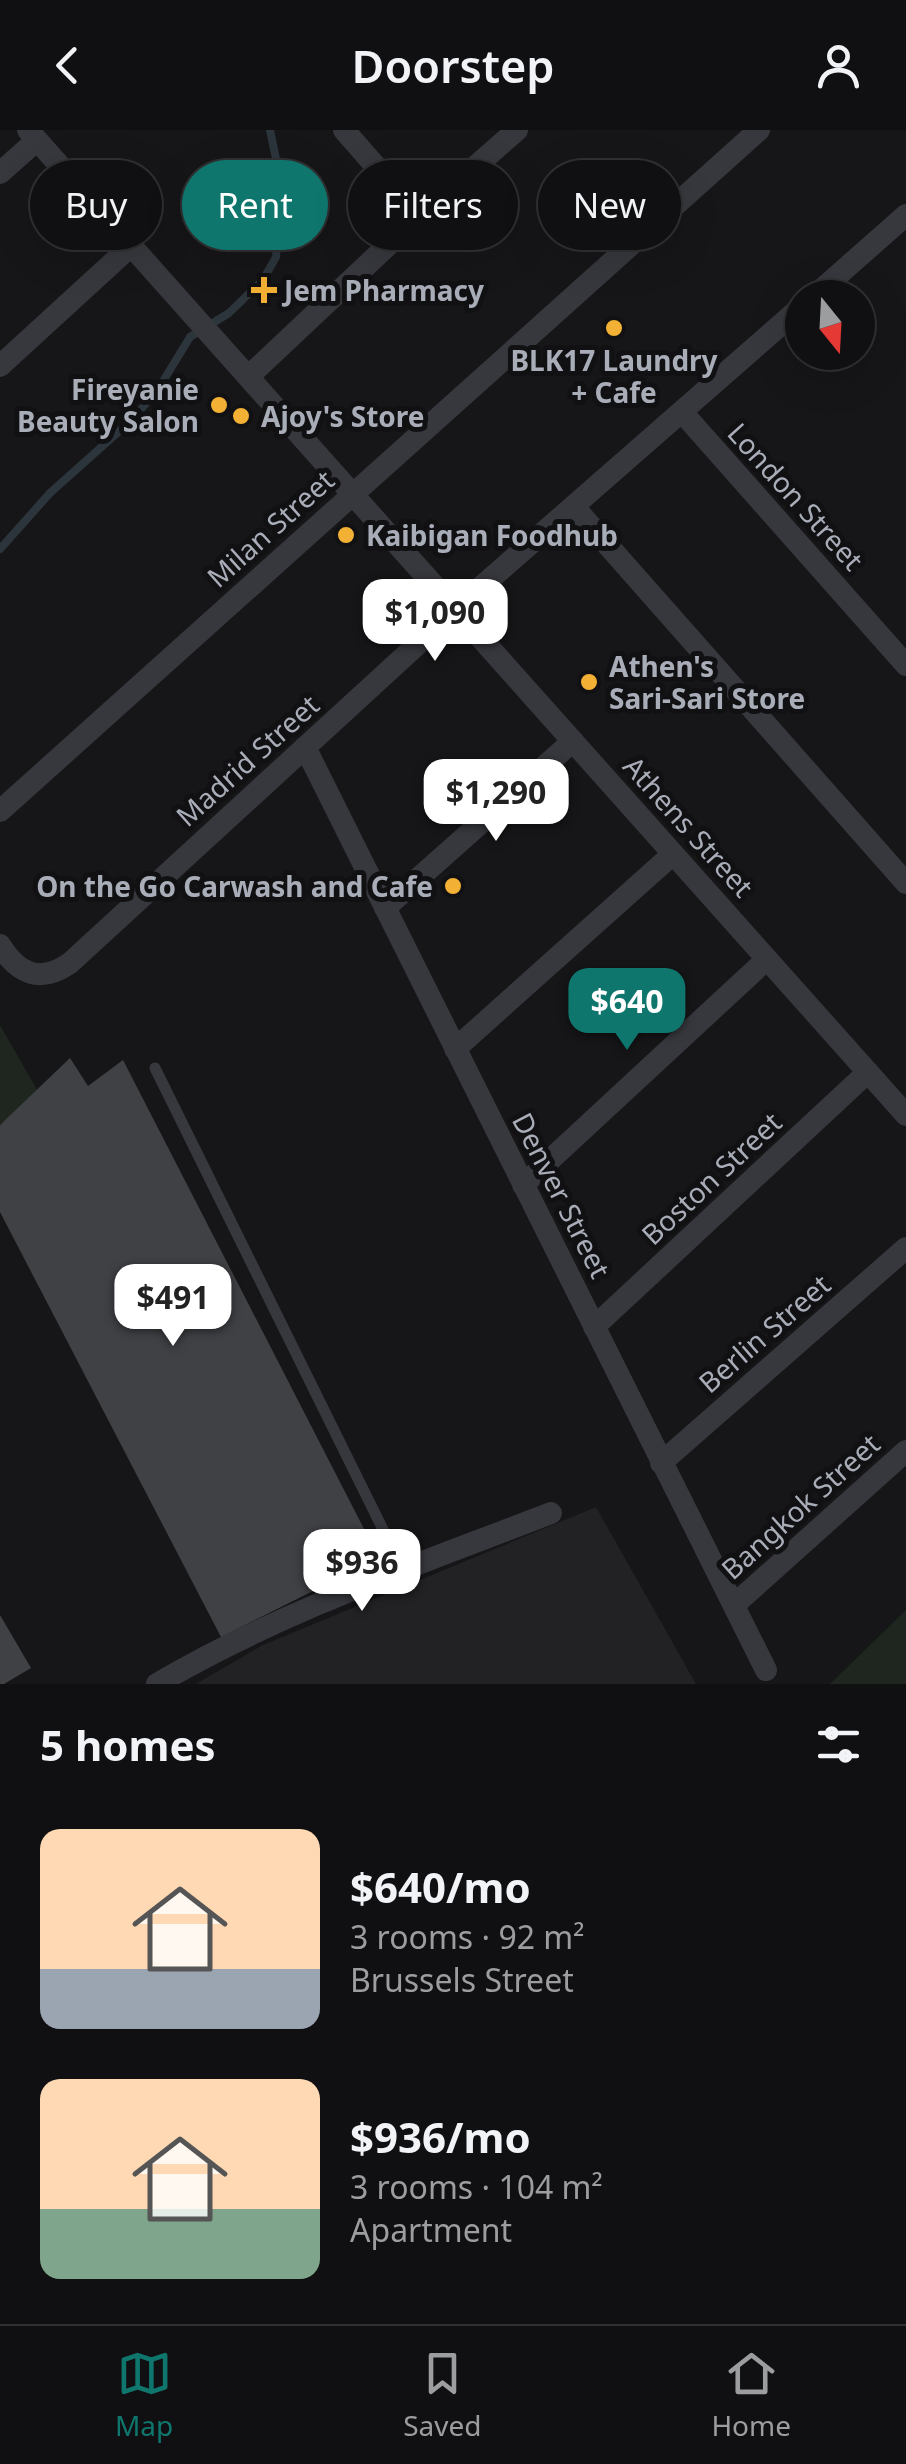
<!DOCTYPE html>
<html lang="en">
<head>
<meta charset="utf-8">
<style>
	:root { --surface:#101012; --page:#19191b; --text:#f1f3f6; --muted:#9c9d9f; --line:#303032; --accent:#0f766e }
	body { margin:0; font-family:"Noto Sans",sans-serif; background:var(--page); color:var(--text); height:100vh; display:flex; flex-direction:column; font-size:38px; white-space:nowrap }
	* { box-sizing:border-box; margin:0 }
	p { font-size:32px; color:var(--muted) }
	.icon { flex:none; width:55px; height:55px; fill:none; stroke:currentColor; stroke-width:2; stroke-linecap:round; stroke-linejoin:round }
	.map { position:relative; height:1554px; overflow:hidden }
	.side { display:flex; flex-direction:column; background:var(--surface); flex:1 }
	.side>* { flex:none }
	.top-card { position:absolute; left:30px; top:30px; width:848px; height:90px; display:flex; gap:20px }
	.needle { width:65px; rotate:162deg }
	.fabs { position:absolute; left:785px; top:150px; display:grid; gap:20px }
	.fabs a { display:grid; place-items:center; width:90px; height:90px; border-radius:50%; background:var(--surface); box-shadow:0 10px 40px #0002,0 0 0 2px var(--line); font-size:50px }
	.price { position:absolute; translate:-50% -85px; padding:0 22px; border-radius:20px; background:#fff; color:#222; font-size:32px; line-height:65px; filter:drop-shadow(0 2px 5px #0008) }
	.price::after { content:''; position:absolute; left:50%; top:60px; width:30px; height:22px; margin-left:-15px; background:inherit; clip-path:polygon(0 0,100% 0,50% 100%) }
	.price.selected { background:var(--accent); color:#fff }
	ul { padding:0; list-style:none }
	li { display:flex; align-items:center; gap:30px; height:250px; padding:0 40px }
	li span { display:grid; place-items:center; flex:none; width:280px; height:200px; border-radius:20px; color:#555 }
	li>.icon { margin-inline-start:auto }
	span .icon { width:120px; height:120px; fill:#fffc; stroke-width:1 }
	li b { font-size:42px }
	h2 { display:flex; justify-content:space-between; align-items:center; height:120px; padding:0 40px; font-size:42px }
	.tag { padding:0 35px; border-radius:45px; background:var(--surface); box-shadow:0 10px 40px #0002,0 0 0 2px var(--line); font-size:35px; line-height:90px }
	.tag.selected { background:var(--accent); color:#fff }
	header { display:flex; justify-content:space-between; align-items:center; height:130px; padding:0 40px; background:var(--surface); font-size:45px; font-weight:600 }
	.tab-bar { display:flex; justify-content:space-around; align-items:center; height:140px; border-top:2px solid var(--line); background:var(--surface); font-size:28px; color:var(--muted) }
	.tab-bar a { display:grid; justify-items:center; gap:5px }
	.tab-bar .selected { color:var(--accent) }
	.map>svg:first-child { display:block }
</style>
</head>
<body>
<header><svg class="icon" aria-label="back" viewBox="0 0 24 24"><path d="M15 5l-7 7 7 7"/></svg>Doorstep<svg class="icon" aria-label="person" viewBox="0 0 24 24"><circle cx="12" cy="8" r="4"/><path d="M4 21q1-7 8-7t8 7"/></svg></header>
<div class="map">
<svg width="906" height="1554" viewBox="0 0 906 1554">
	<rect width="100%" height="100%" fill="#161618"/>
	<path fill="#222225" d="M596,1377L696,1554H196L263,1515Z"/>
	<path fill="#1e261f" d="M0,895L40,965L0,994Z
		M906,1480V1554H830Z"/>
	<g fill="none" stroke-linecap="round" stroke-linejoin="round">
		<path stroke="#2c353c" stroke-width="8" d="M0,419L50,363L135,287L162,253L190,207L229,183L263,150L276,127L282,58L270,0"/>
	</g>
	<path fill="#404145" d="M70,928L88,956L123,930L379,1428L221,1507L0,1082V995Z
		M0,1485L31,1538L4,1554H0Z"/>
	<g fill="none" stroke-linecap="round" stroke-linejoin="round">
		<path stroke="#37383d" stroke-width="11" d="M155,938L403,1440"/>
		<path stroke="#37383d" stroke-width="22" d="M28,0L906,985
			M344,0L419,86
			M0,43L37,10
			M812,168L906,85
			M0,236L131,116
			M248,247L419,86L517,0
			M682,282L906,535
			M574,377L906,753
			M305,617L766,1540
			M0,681L759,0
			M385,778L573,611
			M0,815C18,844 40,854 70,833L456,479L802,176
			M455,919L673,724
			M523,1055L767,829
			M594,1197L868,942
			M661,1333L906,1118
			M734,1475L906,1321
			M157,1554C281,1481 417,1435 551,1383"/>
	</g>
	<g fill="#f2b134" stroke="#111113" stroke-width="4">
		<path d="M259 145h10v10h10v10h-10v10h-10v-10h-10v-10h10z"/>
		<circle cx="614" cy="198" r="10"/>
		<circle cx="219" cy="275" r="10"/>
		<circle cx="241" cy="286" r="10"/>
		<circle cx="346" cy="405" r="10"/>
		<circle cx="589" cy="552" r="10"/>
		<circle cx="453" cy="756" r="10"/>
	</g>
	<g text-anchor="middle" dominant-baseline="central" stroke-width="10" stroke-linejoin="round" paint-order="stroke">
		<g font-size="28" font-weight="bold" fill="#a8adb8" stroke="#111113" text-anchor="start">
			<text x="284" y="160">Jem Pharmacy</text>
			<text x="614" y="230" text-anchor="middle">BLK17 Laundry<tspan x="614" dy="32">+ Cafe</tspan></text>
			<text x="199" y="259" text-anchor="end">Fireyanie<tspan x="199" dy="32">Beauty Salon</tspan></text>
			<text x="261" y="286">Ajoy's Store</text>
			<text x="366" y="405">Kaibigan Foodhub</text>
			<text x="609" y="536">Athen's<tspan x="609" dy="32">Sari-Sari Store</tspan></text>
			<text x="433" y="756" text-anchor="end">On the Go Carwash and Cafe</text>
		</g>
		<g font-size="28" fill="#a8adb8" stroke="#111113">
			<text transform="translate(796 366) rotate(48)">London Street</text>
			<text transform="translate(270 398) rotate(-42)">Milan Street</text>
			<text transform="translate(247 630) rotate(-42)">Madrid Street</text>
			<text transform="translate(689 696) rotate(48)">Athens Street</text>
			<text transform="translate(711 1048) rotate(-43)">Boston Street</text>
			<text transform="translate(562 1065) rotate(63)">Denver Street</text>
			<text transform="translate(764 1203) rotate(-41)">Berlin Street</text>
			<text transform="translate(800 1376) rotate(-42)">Bangkok Street</text>
		</g>
	</g>
</svg>
<div class="fabs">
<a><svg class="needle" viewBox="-14 -14 28 28"><path d="M0-13l5 13h-10z" fill="#e53935"/><path d="M0 13l5-13h-10z" fill="#9c9d9f"/></svg></a>
</div>
<b class="price" style="left:435px;top:534px">$1,090</b>
<b class="price" style="left:496px;top:714px">$1,290</b>
<b class="price selected" style="left:627px;top:923px">$640</b>
<b class="price" style="left:173px;top:1219px">$491</b>
<b class="price" style="left:362px;top:1484px">$936</b>
<div class="top-card">
<a class="tag">Buy</a>
<a class="tag selected">Rent</a>
<a class="tag">Filters</a>
<a class="tag">New</a>
</div>
</div>
<section class="side">
<h2>5 homes<svg class="icon" aria-label="filters" viewBox="0 0 24 24"><path d="M4 7h16M4 17h16"/><circle cx="9" cy="7" r="2"/><circle cx="15" cy="17" r="2"/></svg></h2>
<ul>
<li><span style="background:linear-gradient(#ffd9b3 70%,#9aa5b1 0)"><svg class="icon" aria-label="home" viewBox="0 0 24 24"><path d="M3 11l9-7 9 7M6 9v11h12V9"/></svg></span><div><b>$640/mo</b><p>3 rooms · 92 m²</p><p>Brussels Street</p></div></li>
<li><span style="background:linear-gradient(#ffd9b3 65%,#7fa58c 0)"><svg class="icon" aria-label="home" viewBox="0 0 24 24"><path d="M3 11l9-7 9 7M6 9v11h12V9"/></svg></span><div><b>$936/mo</b><p>3 rooms · 104 m²</p><p>Apartment</p></div></li>
</ul>
</section>
<nav class="tab-bar">
<a class="selected"><svg class="icon" aria-label="map" viewBox="0 0 24 24"><path d="M3 6l6-2 6 2 6-2v14l-6 2-6-2-6 2zM9 4v14M15 6v14"/></svg>Map</a>
<a><svg class="icon" aria-label="saved" viewBox="0 0 24 24"><path d="M7 4h10v16l-5-4-5 4z"/></svg>Saved</a>
<a><svg class="icon" aria-label="home" viewBox="0 0 24 24"><path d="M3 11l9-7 9 7M6 9v11h12V9"/></svg>Home</a>
</nav>
</body>
</html>
